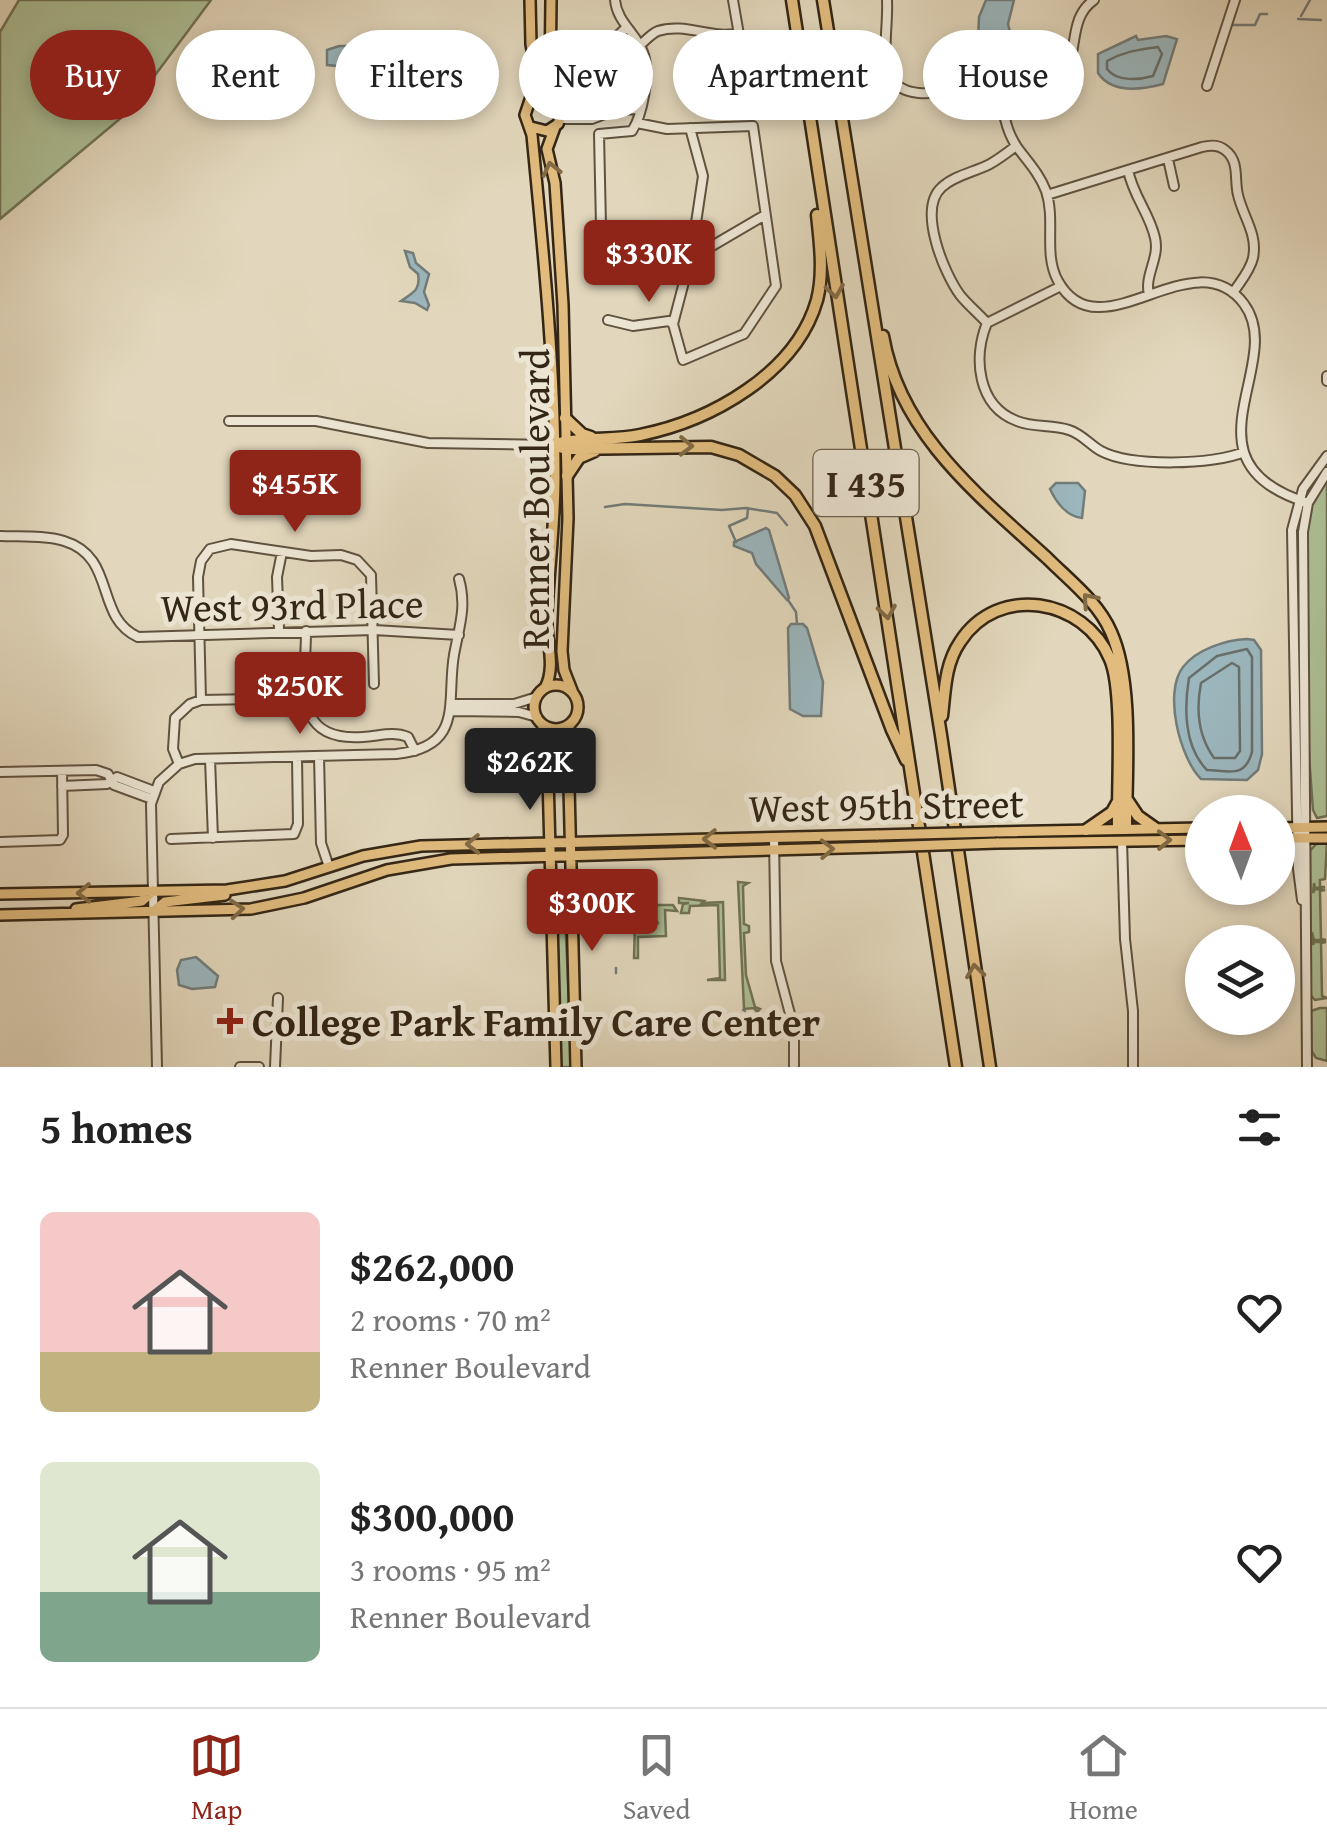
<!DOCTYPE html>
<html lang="en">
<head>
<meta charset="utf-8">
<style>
	:root { --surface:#fff; --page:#f2f2f2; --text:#222; --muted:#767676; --line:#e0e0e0; --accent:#8f2418 }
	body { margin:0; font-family:"Gentium Book Plus",serif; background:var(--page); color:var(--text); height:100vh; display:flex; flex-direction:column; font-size:38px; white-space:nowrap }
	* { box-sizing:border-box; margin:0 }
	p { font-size:32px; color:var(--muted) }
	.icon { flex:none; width:55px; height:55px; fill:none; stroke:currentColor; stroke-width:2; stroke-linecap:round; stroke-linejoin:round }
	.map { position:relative; height:1067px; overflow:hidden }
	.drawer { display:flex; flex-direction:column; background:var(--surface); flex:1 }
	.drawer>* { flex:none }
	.top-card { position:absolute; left:30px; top:30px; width:1268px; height:90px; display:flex; gap:20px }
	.needle { width:65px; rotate:359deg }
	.buttons { position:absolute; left:1185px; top:795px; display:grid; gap:20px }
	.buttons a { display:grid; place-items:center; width:110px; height:110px; border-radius:50%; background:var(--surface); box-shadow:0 5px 15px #0003; font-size:50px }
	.price { position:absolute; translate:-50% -85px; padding:0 22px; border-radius:10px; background:var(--accent); color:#fff; font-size:32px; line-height:65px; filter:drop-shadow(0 2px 5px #0008) }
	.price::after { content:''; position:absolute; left:50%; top:60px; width:30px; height:22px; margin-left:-15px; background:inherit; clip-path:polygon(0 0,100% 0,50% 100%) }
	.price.selected { background:#222; color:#fff }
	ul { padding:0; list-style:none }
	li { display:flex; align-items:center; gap:30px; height:250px; padding:0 40px }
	li span { display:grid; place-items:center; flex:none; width:280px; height:200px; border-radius:15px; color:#555 }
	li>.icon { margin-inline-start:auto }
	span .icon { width:120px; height:120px; fill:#fffc; stroke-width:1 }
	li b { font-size:42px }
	h2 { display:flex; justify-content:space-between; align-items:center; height:120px; padding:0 40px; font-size:42px }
	.chip { padding:0 35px; border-radius:45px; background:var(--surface); box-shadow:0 5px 15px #0003; font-size:35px; line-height:90px }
	.chip.selected { background:var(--accent); color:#fff }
	.menu { display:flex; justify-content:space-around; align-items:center; height:140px; border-top:2px solid var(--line); background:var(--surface); font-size:28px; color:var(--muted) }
	.menu a { display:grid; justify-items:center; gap:5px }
	.menu .selected { color:var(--accent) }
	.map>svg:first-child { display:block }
</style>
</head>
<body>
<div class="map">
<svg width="1327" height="1067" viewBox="0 0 1327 1067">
	<rect width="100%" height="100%" fill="#e2d7bc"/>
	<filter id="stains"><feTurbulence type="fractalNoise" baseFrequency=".002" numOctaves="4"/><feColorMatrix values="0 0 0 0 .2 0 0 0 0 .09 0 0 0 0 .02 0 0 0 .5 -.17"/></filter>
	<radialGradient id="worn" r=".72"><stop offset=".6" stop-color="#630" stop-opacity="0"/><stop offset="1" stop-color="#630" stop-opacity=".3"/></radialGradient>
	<path fill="#adbf95" stroke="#707255" stroke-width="2.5" d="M19,0H211L127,113L0,219V32Z
		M1327,473V816L1317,818L1313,810L1309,756L1304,535L1315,490Z
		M1327,841L1325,879L1320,880V887H1325L1315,888L1314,883L1313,893L1315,889L1325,890L1320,891L1321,939L1326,940H1314L1312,932L1313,945L1314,942H1326L1321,943L1322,996L1327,998L1315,1000L1310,995V851L1317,843Z
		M738,882L748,883L743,886L744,924L749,926V932L744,933L746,975L755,1007L760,1009L757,1012L754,1008L744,1009Z
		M679,898L704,901L702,903L723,902L725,980H707L720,978L718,905L690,906L689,913H681L683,904L689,903H679Z
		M643,906L650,905L651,912L652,905H673L677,911L665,910L666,936L638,937V958H634L635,923H644L652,929L658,923L651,914L644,921H635Z
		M555,917H565L572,1067H559Z
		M1320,1008H1327V1061L1316,1058L1311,1050V1011Z"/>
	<path fill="#9bb6bd" stroke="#727c7a" stroke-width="2.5" d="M986,0H1014L1008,24L1013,43L1008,50L988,49L978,41L979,17Z
		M1136,36L1138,40L1166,36L1177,39L1163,84C1141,90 1112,94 1098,73V54Z
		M339,46H357V58L344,60L357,61V84H341L337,81V66L327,65V50Z
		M405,251L413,253L416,263L429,274L424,292L429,305L427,310L415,303L401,301C412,293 421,291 418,274L410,267Z
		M1056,483H1078L1085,491L1082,518C1067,517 1056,502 1050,489Z
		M766,528L769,530L789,598L787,600L756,564L752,553L734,546V542Z
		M791,624H803L807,628L823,682L821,716H803L790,709L788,628Z
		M1247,639L1254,640L1261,650L1262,754L1258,770L1247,780L1201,779C1180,758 1163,693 1183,667C1197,649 1226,640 1247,639Z
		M196,957L218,976L215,987L192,989L179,985L177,970L181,960Z"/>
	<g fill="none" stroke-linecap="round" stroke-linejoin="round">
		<path stroke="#686e69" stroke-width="2.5" d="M1158,47L1162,54L1153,76C1139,80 1117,82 1107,69V61C1125,51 1139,50 1158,47Z
			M1247,649L1252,657V752C1245,778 1230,771 1207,770C1184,747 1184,708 1189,678L1217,656Z
			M1232,663L1239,667L1240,751L1235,758H1214C1198,736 1196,709 1201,683Z"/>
		<path stroke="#727c7a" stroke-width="2.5" d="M1301,16L1310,0
			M1298,19L1321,20
			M1231,25H1255L1260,14H1267
			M605,507L625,504L722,510L746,508L777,513L787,525
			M736,542L729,526L747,518L748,509
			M788,600L796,612L797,624
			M630,889L632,891
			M616,968V973
			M743,1010L745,1011"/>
		<defs>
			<path id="minor" d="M615,0C617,23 638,34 644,55C650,75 643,114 632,131L599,134L601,226L712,246L765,215
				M733,0L746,75
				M887,0C888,21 884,42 886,63C893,113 959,87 988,82C1011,77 1035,88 1058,81C1082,60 1065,20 1094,0
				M626,28L605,47L607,72L644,73
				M639,46C644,42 652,33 658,31C685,22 714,40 739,33
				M1001,81C1001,103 1004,128 1017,147C1028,162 1039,173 1046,191C1056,221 1043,254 1058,281C1100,357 1193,236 1244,304C1288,363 1176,462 1308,503
				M1207,86L1235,0
				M559,107L578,111L641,109
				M560,119H592L618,109
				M637,123L667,129L753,126L776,286L744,334L683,360L673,324L690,259L691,242
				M690,128L703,176L693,243
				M1168,159L1174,186
				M1128,170C1133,196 1150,214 1155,238C1160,258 1144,275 1149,295
				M1047,195L1202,147C1210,145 1218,144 1225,150C1240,161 1234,180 1238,195C1243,217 1258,234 1253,258C1250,271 1240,282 1233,293
				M1061,286L987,323C973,357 977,406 1017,421C1034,428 1052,424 1069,430C1082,434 1090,445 1101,451C1131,467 1214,465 1244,452
				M608,320L633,326L669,321L673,324
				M987,323C978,313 968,305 960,295C944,273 917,209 942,187C955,175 975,172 990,164C999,159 1008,152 1016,146
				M1327,376V381
				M229,421H316L428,443L554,445
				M0,536C20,537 44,535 64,541C117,557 94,617 138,637L374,630L459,635
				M279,630L277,577L282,552
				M306,631C306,683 290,742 363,737C380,736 393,731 408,737L415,751
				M201,700L306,698
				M453,704H514L537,697
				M452,711L519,712L537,717
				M319,756L321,843L329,867
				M210,759L213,838
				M179,764L195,759L396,754C465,747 446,701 454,655C459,627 467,607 459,579
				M0,772L96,770L108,774L114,785L152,799
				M62,786L107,784L117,777L154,791
				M774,838L776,961L794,1029V1067
				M171,839L294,834L298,824L297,757
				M1122,841L1125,939L1133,1011V1067
				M0,842L60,840L63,835L62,771
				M1302,900L1298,869L1292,530L1303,489L1327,456
				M157,1067L151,804L159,782L179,764L173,749L175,718L190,704L201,700L198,577L201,561L210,549L231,544L311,556L341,555L357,560L371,575L374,684
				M240,1067H259
				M275,1067L278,998
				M1307,1067L1303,532L1308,503L1327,472"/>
			<path id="major" d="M530,0L531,44L537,79L525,115L532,135C543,249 555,362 555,477C555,523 549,568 547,614C545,639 557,665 545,688
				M531,127L547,131L558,124L561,115L550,84L551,0
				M555,127L547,149L555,183L563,305L568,518L562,651L564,670L573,693
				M534 707a22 22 0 1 1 44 0a22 22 0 1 1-44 0Z
				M542,724L547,741L556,1067
				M570,724L562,744L569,787L576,1067
				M1278,828L1327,827
				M995,832L1202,828
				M1278,838H1327
				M997,843L1202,840
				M0,894L227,890L285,881L363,856L421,846L878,835
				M76,909L142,901L153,891
				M154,911L165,902L225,895
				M0,915L251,909L304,898L387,870L451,859L880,847"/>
			<path id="highway" d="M792,0L956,1067
				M823,0L941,735L990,1067
				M883,336C900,434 978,495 1047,558C1070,581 1098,602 1111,632C1134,683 1126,773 1126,829
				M565,418L582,434L591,437
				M555,444C582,436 612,441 640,435C710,421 796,374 817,300C824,273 820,243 817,215
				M554,445L566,449L711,447L739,455L775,476L795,495L815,526L892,730L906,760
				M567,476L579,458L595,451
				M942,716C945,690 945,664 960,642C998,583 1084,598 1110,659C1124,691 1117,789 1118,829
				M1128,801L1138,816L1155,828
				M1086,830L1112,812L1117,803"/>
		</defs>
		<use href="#minor" stroke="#60523f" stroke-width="12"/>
		<use href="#major" stroke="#342615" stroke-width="14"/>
		<use href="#highway" stroke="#342615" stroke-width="15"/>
		<use href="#minor" stroke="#ece5d3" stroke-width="8"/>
		<use href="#major" stroke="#e1bc7e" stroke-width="9"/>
		<use href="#highway" stroke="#e1bc7e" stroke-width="10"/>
		<defs>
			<path id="major-bridge" d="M878,835L995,832
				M880,847L997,843"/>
		</defs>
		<use href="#major-bridge" stroke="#342615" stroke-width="14" stroke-linecap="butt"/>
		<use href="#major-bridge" stroke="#e1bc7e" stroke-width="9"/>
	</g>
	<defs><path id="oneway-chevron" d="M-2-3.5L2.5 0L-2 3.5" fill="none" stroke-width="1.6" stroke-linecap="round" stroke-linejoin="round" transform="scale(2.5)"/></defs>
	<g stroke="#826a44">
		<use href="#oneway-chevron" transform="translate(551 169) rotate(-103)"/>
		<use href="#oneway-chevron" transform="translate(835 291) rotate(81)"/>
		<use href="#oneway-chevron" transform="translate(686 446) rotate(1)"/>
		<use href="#oneway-chevron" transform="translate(1089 600) rotate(-131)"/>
		<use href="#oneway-chevron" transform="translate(887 612) rotate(81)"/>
		<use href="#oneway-chevron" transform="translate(710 839) rotate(179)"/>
		<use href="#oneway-chevron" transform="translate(1164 840) rotate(-1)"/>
		<use href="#oneway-chevron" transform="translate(473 844) rotate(179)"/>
		<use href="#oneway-chevron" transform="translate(827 849) rotate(-2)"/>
		<use href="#oneway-chevron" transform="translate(84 893) rotate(179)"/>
		<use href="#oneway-chevron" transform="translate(237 909) rotate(-5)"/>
		<use href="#oneway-chevron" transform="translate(975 971) rotate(-98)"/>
	</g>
	<path fill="#8f2418" stroke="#ece5d3" stroke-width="4" d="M225 1006h10v10h10v10h-10v10h-10v-10h-10v-10h10z"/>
	<g text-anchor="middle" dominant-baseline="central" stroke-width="10" stroke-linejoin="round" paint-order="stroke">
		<rect fill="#ece5d3" stroke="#6b5f4e" stroke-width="2.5" x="813.5" y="450" width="105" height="66" rx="8"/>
		<g font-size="38" font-weight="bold" fill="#342615">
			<text x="866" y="483">I 435</text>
		</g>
		<g font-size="40" fill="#342615" stroke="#ece5d3">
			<text transform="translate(534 499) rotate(-90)">Renner Boulevard</text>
			<text transform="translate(292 605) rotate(-1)">West 93rd Place</text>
			<text transform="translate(886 805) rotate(-1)">West 95th Street</text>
		</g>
		<g font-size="40" font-weight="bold" fill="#342615" stroke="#ece5d3" text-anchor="start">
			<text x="252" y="1021">College Park Family Care Center</text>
		</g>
	</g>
	<rect width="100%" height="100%" filter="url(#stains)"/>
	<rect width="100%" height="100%" fill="url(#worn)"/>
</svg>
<div class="buttons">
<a><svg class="needle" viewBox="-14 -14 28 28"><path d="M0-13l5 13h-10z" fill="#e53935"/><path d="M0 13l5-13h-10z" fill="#767676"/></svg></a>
<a><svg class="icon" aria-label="layers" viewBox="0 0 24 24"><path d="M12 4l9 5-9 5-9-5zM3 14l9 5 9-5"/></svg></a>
</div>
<b class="price" style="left:649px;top:305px">$330K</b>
<b class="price" style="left:295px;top:535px">$455K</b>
<b class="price" style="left:300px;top:737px">$250K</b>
<b class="price selected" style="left:530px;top:813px">$262K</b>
<b class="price" style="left:592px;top:954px">$300K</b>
<div class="top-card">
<a class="chip selected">Buy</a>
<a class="chip">Rent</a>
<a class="chip">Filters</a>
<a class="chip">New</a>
<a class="chip">Apartment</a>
<a class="chip">House</a>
</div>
</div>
<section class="drawer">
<h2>5 homes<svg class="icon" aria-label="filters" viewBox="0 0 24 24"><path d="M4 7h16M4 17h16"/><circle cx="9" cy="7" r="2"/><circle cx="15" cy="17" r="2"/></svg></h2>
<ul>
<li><span style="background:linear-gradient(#f6c9c9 70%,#c2b280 0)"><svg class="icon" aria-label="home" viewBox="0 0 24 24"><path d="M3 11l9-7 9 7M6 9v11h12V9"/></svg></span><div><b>$262,000</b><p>2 rooms · 70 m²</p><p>Renner Boulevard</p></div><svg class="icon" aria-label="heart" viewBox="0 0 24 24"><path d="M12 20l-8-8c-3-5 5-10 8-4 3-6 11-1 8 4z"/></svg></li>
<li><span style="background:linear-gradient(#dfe7d0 65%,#7fa58c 0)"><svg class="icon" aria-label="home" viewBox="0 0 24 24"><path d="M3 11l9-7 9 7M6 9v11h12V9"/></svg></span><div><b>$300,000</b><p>3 rooms · 95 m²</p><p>Renner Boulevard</p></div><svg class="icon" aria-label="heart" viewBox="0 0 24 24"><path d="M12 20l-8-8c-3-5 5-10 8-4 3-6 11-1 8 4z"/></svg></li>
</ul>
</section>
<nav class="menu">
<a class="selected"><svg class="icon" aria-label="map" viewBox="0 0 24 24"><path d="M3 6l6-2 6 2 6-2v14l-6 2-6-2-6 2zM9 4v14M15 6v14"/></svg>Map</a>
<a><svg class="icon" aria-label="saved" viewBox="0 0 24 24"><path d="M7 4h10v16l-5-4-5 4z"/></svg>Saved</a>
<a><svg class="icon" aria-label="home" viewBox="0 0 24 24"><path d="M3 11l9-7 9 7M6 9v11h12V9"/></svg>Home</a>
</nav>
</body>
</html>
